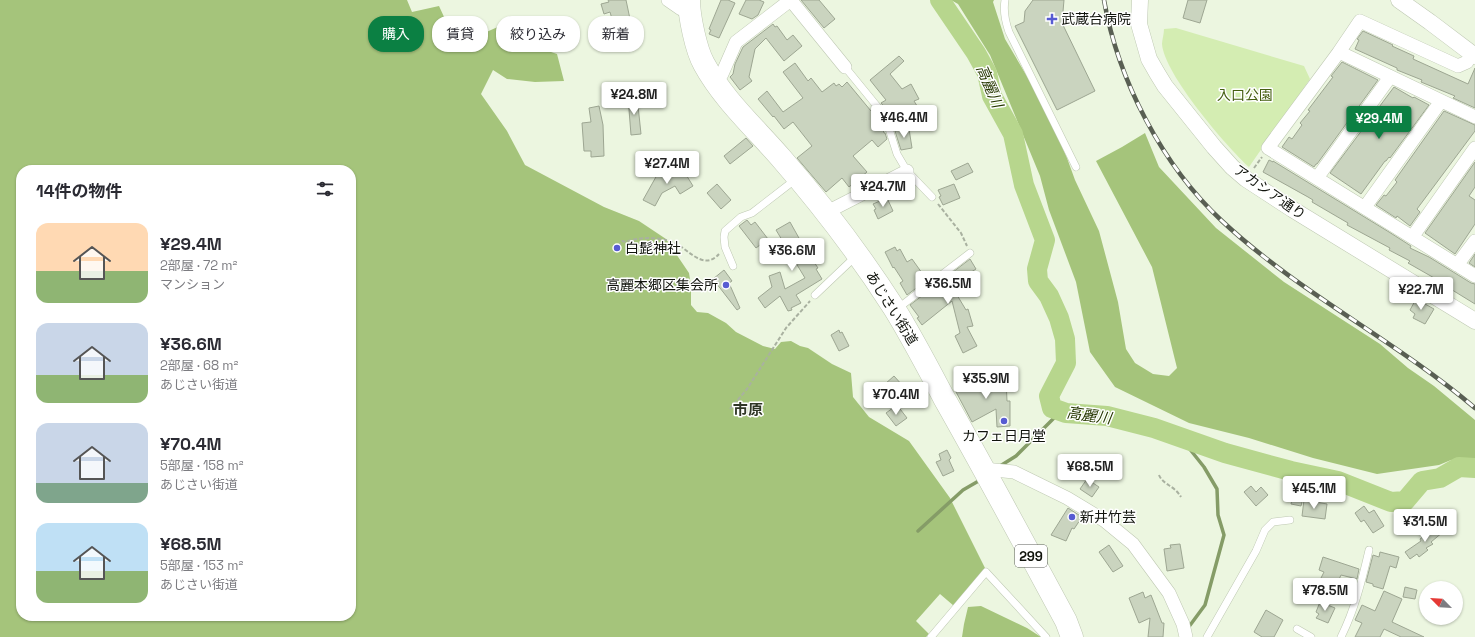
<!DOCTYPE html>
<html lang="ja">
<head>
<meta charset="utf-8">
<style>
	:root { --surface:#fff; --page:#f2f2f3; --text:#2b2b33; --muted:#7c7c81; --accent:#0b8043 }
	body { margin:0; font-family:"Space Grotesk","Noto Sans JP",sans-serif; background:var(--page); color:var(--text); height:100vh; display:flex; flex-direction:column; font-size:15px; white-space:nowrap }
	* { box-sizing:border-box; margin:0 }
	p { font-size:13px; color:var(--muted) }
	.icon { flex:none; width:22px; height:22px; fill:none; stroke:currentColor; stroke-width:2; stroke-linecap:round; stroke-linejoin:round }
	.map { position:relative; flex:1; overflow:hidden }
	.side { position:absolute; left:16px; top:165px; width:340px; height:456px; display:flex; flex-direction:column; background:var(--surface); border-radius:16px; box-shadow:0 1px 3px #0004 }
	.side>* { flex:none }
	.guide { position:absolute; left:368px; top:16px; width:380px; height:36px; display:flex; gap:8px }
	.needle { width:26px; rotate:294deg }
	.tools { position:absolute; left:1419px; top:581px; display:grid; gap:8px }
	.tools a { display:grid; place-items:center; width:44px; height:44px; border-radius:50%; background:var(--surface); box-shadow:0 1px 3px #0004; font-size:20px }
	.price { position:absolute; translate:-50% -34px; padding:0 9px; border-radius:4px; background:#fff; color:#222; font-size:13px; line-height:26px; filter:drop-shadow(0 1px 2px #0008) }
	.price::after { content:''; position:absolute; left:50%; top:24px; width:12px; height:9px; margin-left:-6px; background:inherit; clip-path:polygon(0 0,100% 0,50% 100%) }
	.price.current { background:var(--accent); color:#fff }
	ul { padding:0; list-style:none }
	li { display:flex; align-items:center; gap:12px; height:100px; padding:0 20px }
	li span { display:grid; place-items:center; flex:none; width:112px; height:80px; border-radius:12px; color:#555 }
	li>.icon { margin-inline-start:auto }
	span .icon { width:48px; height:48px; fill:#fffc; stroke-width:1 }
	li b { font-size:17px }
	h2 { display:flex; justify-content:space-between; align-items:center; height:48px; padding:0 20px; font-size:17px }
	.chip { padding:0 14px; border-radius:16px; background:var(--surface); box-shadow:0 1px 3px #0004; font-size:14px; line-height:36px }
	.chip.current { background:var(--accent); color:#fff }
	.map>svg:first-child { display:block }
</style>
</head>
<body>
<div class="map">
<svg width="1475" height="637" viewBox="0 0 1475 637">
	<rect width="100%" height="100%" fill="#ecf6e0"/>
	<path fill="#d4edb2" d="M1176,28L1304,66L1310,79L1249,167C1227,147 1164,74 1162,44C1162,40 1164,34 1164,29Z"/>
	<path fill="#a5c47b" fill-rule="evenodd" d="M0,0H407L412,12L439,6L457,45L500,26L533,46L557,54L564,81L535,82L507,79L493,70L481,94L507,131L525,165L604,207L639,221L666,239L689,273L691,286V305L697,312L708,313L726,323L736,332L763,346L775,349L781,342L791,341L800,346L808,348L832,364L851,373L853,397L869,417L909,441L950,498L985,568L954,606L940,594L916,621L929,634L926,637H0ZM21,170H351V616H21Z
		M951,0H994L993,2L1005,39L1045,107L1067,158L1075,180L1099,231L1118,302L1126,349L1135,363L1153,374L1169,376L1177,368L1152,267L1096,161L1122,147L1145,133L1159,167L1216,228L1284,282L1380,344L1408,368L1434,386L1475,420V458L1451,460L1439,465L1377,474L1313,458L1249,438L1189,423L1115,387L1090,352L1076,282L1049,210L1040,176L990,55L958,4Z
		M981,606L1027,628L1041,637H962L964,624L968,607Z"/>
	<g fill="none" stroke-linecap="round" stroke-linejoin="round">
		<path stroke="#859c67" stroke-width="3.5" d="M1181,438L1204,467L1217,489L1218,515L1224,535L1205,605L1188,628
			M1000,466L1016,456L1061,411
			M918,531L963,490L982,479"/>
		<path stroke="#b7d68d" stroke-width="20" d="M940,0L976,53L987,73L992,96L1013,134L1024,185L1045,240L1037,269L1038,281L1049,296L1059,318L1065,339L1066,363L1049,396L1052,408L1066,413L1107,416L1154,428L1225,453L1291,471L1338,481L1391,502L1405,501L1422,481L1440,478L1459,467L1475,468"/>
	</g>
	<path fill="#cad4bf" stroke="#9da692" d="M608,0H626L630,19L615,23L614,18L612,19L610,12L604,14L601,4L609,2Z
		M721,0H728L735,3L719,38L709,34L711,30L709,29Z
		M746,0H759L764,2L758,15L752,19L739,14Z
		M801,0H819L835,19L824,28Z
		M1033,0H1064L1062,23L1095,91L1057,110L1015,26L1024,22L1025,11Z
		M1188,0H1207L1200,23L1183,18Z
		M773,24L775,27L777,26L787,40L793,35L802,46L784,61L766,38L755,49L749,77L752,81L740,90L730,77L733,74L735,64L743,47Z
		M1363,31L1393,45L1392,46L1414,56L1413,59L1468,84L1475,68V108L1453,98L1455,96L1421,82L1422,80L1397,70V68L1355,49L1359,40L1357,39Z
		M899,56L904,61L890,74L902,89L911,84L919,99L914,101L924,117L904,129L892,108L888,111L881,103L886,100L870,80Z
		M1342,62L1378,80L1317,164H1316L1314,167L1282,147L1289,137L1292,139L1302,125L1300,123L1310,111L1308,110L1333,77L1331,76Z
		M795,63L808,81L811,78L822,92L834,83L836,86L839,84L842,87L847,82L871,111L873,109L879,117L884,133H885L887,139L878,147L872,140L853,156L867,172L849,187L842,178L826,192L797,158L812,146L793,122L784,129L774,116L773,117L758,99L767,91L783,112L803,98L783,72Z
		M1394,87L1413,98L1414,97L1429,105L1390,158L1389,157L1386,161H1385L1361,194L1330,173Z
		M637,96L641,134L631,135L628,97Z
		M599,106L603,125L604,156L591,157V151H584L582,123L591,122L589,108Z
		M1444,111L1475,125V131L1417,209L1420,212L1410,226L1397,216L1396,218L1376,205L1384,195L1386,196L1397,182L1395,180Z
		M909,129L912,148L901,150L895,131Z
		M746,138L753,146L730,164L724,156Z
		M1269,160L1273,162V161L1389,232L1411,246L1410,248L1429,257L1471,283L1475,284V304L1449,288L1450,287L1408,263L1410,261L1389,250L1390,248L1347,225L1348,223L1312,202L1313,200L1308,197L1263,172Z
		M1475,162V187L1469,196L1475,200V224L1455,254L1425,233Z
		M968,163L973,172L956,180L951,171Z
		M673,168L678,175L682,172L683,174L685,173L693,186L680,194L675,186L662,193L655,206L643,200L657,175L660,176Z
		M717,184L731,200L721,209L707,193Z
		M954,184L960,198L943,205L939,197L941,196L938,190Z
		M887,198L893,211L878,219L874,210L876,209L873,204Z
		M747,220L751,225L755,222L768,239L756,248L739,226Z
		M790,222L809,256H810L818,268L816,269L822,279L796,295L801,303L791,308L792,310L788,311L780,296L765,308L758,298L772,287L769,276L780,272L785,289L805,278L776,230Z
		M895,247L897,251L900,249L907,262L912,259L927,280L907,295L900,283L903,281L894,267L893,268L885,252Z
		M1475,254V267L1469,263Z
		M970,259L976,269L951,285L966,310L968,309L973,326L967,327L977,346L963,353L955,336L960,333L952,301L922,325L917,318L919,317L910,305Z
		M724,270L732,281L729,283L740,308L737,310L713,279Z
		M1416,299L1434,309L1425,324L1413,318L1415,314L1410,310Z
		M839,330L840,333L842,332L849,346L839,351L831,335Z
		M894,376L903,386L894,394L885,384Z
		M982,376L984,380L1006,379L1007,401H1010V426L997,427L996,409L972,422L955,390Z
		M897,405L907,418L896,426L886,413Z
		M947,450L951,458L949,460L954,471L943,476L936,462L941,460L939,454Z
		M1087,479L1099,487L1092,497L1080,489Z
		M1251,486L1256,492L1261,487L1268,495L1256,506L1244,492Z
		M1293,496L1303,498L1301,506L1291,504Z
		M1304,500L1327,504L1325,519L1302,516Z
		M1364,506L1369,513L1374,510L1384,526L1373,533L1364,520L1361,522L1355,513Z
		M1068,508L1082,517L1074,529L1072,528L1066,541L1051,535Z
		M1438,524L1443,532L1431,542L1433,544L1426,548L1428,550L1419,557L1417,554L1410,559L1405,552L1421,541L1420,539L1427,534L1426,533Z
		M1180,544L1184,568L1167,571L1164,549L1171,548L1170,545Z
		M1109,545L1123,566L1113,572L1099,552Z
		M1380,552L1399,557L1396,568L1390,566L1383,589L1373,586V584L1366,582L1373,555L1379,557Z
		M1323,557L1359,569L1357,579L1341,575L1331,597L1315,590L1324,572L1319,570Z
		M1405,587L1417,590L1415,599L1403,597Z
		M1384,591L1402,599L1392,622L1424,637H1401L1384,629L1380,637H1355L1362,623L1355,620L1362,605L1375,611Z
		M1143,592L1145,598L1151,595L1162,623H1164L1163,637H1148L1150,618L1139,623L1129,598Z
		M1320,602L1335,608L1328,623L1316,618L1319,614L1316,612Z
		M1266,610L1283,620L1274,637H1262L1254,632Z"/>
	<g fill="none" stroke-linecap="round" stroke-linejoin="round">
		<defs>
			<path id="service" d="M1005,0C1003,12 1005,21 1009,32L1076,167
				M845,67L885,116L897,154L907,171L932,197
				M733,266L725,247L724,237L725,231L741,217L752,213L796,179
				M815,295L855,257
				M897,309L970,253
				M1297,629L1311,637
				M931,637L986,572L1046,637
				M1207,637L1256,551L1265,530L1273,522L1290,520
				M1341,637C1355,609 1362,580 1369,550"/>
			<path id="minor" d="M668,0L681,9H689
				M1339,52L1360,21L1458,66L1467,62L1472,54
				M716,82L722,74L736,42L788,2L793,3L845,67
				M1475,117L1339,52L1268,148L1475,276
				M1317,178L1390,77
				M1365,207L1441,101
				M827,212L907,171
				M1413,236L1475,148
				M1457,265L1475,241
				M984,469L1014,472L1067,498L1105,521L1133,544L1169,593L1183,624L1186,637"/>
			<path id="tertiary" d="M1140,0L1139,24L1149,59L1157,73L1165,86L1214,147L1232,167L1246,179L1292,209L1475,321
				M1399,0L1430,22L1475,56"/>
			<path id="trunk" d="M689,0C689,16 696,50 704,64C723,99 755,128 781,158C822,205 860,255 894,308C912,337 928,368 944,398C986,472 1026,547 1066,621L1072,637"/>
		</defs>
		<use href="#service" stroke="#bec8b2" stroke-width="8"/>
		<use href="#minor" stroke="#bec8b2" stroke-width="14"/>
		<use href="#tertiary" stroke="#bec8b2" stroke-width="17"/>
		<use href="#trunk" stroke="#bec8b2" stroke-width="23"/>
		<path stroke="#a9b1a0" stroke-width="2" stroke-dasharray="4 2" stroke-linecap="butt" d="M1254,168L1262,157
			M938,204L961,233L967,246
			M618,246L622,241L626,242C639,237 656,237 670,241C686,245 702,273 719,254
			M730,409L747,389L786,328L810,301
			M1159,475C1163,485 1174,485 1181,497"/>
		<use href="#service" stroke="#fff" stroke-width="7"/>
		<use href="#minor" stroke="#fff" stroke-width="13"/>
		<use href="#tertiary" stroke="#fff" stroke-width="16"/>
		<use href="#trunk" stroke="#fff" stroke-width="22"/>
		<defs>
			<path id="rail" d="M1104,0C1118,80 1162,165 1222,221C1299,293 1395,340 1475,408"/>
		</defs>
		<use href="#rail" stroke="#595f53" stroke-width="4.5"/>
		<use href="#rail" stroke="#fff" stroke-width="3" stroke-dasharray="9" stroke-linecap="butt"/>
	</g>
	<g fill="#575bd2" stroke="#fff" stroke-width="1.5">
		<path d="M1050 13h4v4h4v4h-4v4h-4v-4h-4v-4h4z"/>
		<circle cx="617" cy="248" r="4"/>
		<circle cx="726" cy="285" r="4"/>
		<circle cx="1004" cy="421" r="4"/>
		<circle cx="1072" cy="517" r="4"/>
	</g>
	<g text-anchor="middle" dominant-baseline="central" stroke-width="3" stroke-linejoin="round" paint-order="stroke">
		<rect fill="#fff" stroke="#585a56" stroke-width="1" x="1015" y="545" width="32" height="22" rx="3"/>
		<g font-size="13" font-weight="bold" fill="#11140d">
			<text x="1031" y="556">299</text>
		</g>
		<g font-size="14" fill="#11140d" stroke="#fff" text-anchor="start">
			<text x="1061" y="19">武蔵台病院</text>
			<text x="625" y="248">白髭神社</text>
			<text x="718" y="285" text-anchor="end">高麗本郷区集会所</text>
			<text x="1004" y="436" text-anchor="middle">カフェ日月堂</text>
			<text x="1080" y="517">新井竹芸</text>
		</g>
		<g font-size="14" fill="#455f11" stroke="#fff">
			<text x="1245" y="95">入口公園</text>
		</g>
		<g font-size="14" fill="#11140d" stroke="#fff">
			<text transform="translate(1270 192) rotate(35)">アカシア通り</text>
			<text transform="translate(892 308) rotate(58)">あじさい街道</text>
		</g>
		<g font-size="15" font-style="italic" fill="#263801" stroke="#fff">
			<text transform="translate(990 86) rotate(67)">高麗川</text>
			<text transform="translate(1089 415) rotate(8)">高麗川</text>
		</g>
		<g font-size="15" font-weight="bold" fill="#303726" stroke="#fff">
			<text x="748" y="409">市原</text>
		</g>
	</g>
</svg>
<div class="tools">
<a><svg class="needle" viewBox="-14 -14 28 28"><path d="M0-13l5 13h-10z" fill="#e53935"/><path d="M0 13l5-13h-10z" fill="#7c7c81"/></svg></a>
</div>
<b class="price" style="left:634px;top:116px">¥24.8M</b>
<b class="price" style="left:904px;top:139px">¥46.4M</b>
<b class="price current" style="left:1379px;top:140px">¥29.4M</b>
<b class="price" style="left:667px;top:185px">¥27.4M</b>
<b class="price" style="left:883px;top:208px">¥24.7M</b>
<b class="price" style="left:792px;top:272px">¥36.6M</b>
<b class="price" style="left:948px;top:305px">¥36.5M</b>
<b class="price" style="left:1421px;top:311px">¥22.7M</b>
<b class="price" style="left:986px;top:400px">¥35.9M</b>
<b class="price" style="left:896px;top:416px">¥70.4M</b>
<b class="price" style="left:1090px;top:488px">¥68.5M</b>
<b class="price" style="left:1314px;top:510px">¥45.1M</b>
<b class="price" style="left:1425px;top:543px">¥31.5M</b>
<b class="price" style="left:1325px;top:612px">¥78.5M</b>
<div class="guide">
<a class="chip current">購入</a>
<a class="chip">賃貸</a>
<a class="chip">絞り込み</a>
<a class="chip">新着</a>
</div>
<section class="side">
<h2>14件の物件<svg class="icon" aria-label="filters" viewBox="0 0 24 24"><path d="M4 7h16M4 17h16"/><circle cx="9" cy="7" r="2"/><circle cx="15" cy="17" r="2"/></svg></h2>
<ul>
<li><span style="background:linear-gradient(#ffd9b3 60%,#8fb573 0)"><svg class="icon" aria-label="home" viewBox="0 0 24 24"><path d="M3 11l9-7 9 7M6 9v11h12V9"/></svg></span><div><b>¥29.4M</b><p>2部屋 · 72 m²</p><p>マンション</p></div></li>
<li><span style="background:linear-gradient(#c9d6e8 65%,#8fb573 0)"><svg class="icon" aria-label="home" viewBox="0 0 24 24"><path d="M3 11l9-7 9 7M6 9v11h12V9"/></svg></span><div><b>¥36.6M</b><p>2部屋 · 68 m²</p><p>あじさい街道</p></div></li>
<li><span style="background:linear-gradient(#c9d6e8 75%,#7fa58c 0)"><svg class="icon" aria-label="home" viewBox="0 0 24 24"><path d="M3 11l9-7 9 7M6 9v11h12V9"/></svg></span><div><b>¥70.4M</b><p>5部屋 · 158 m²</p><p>あじさい街道</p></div></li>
<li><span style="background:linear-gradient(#bfe0f5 60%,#8fb573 0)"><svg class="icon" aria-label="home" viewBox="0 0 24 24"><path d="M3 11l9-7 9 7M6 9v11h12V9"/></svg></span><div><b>¥68.5M</b><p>5部屋 · 153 m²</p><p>あじさい街道</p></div></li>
</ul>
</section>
</div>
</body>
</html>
